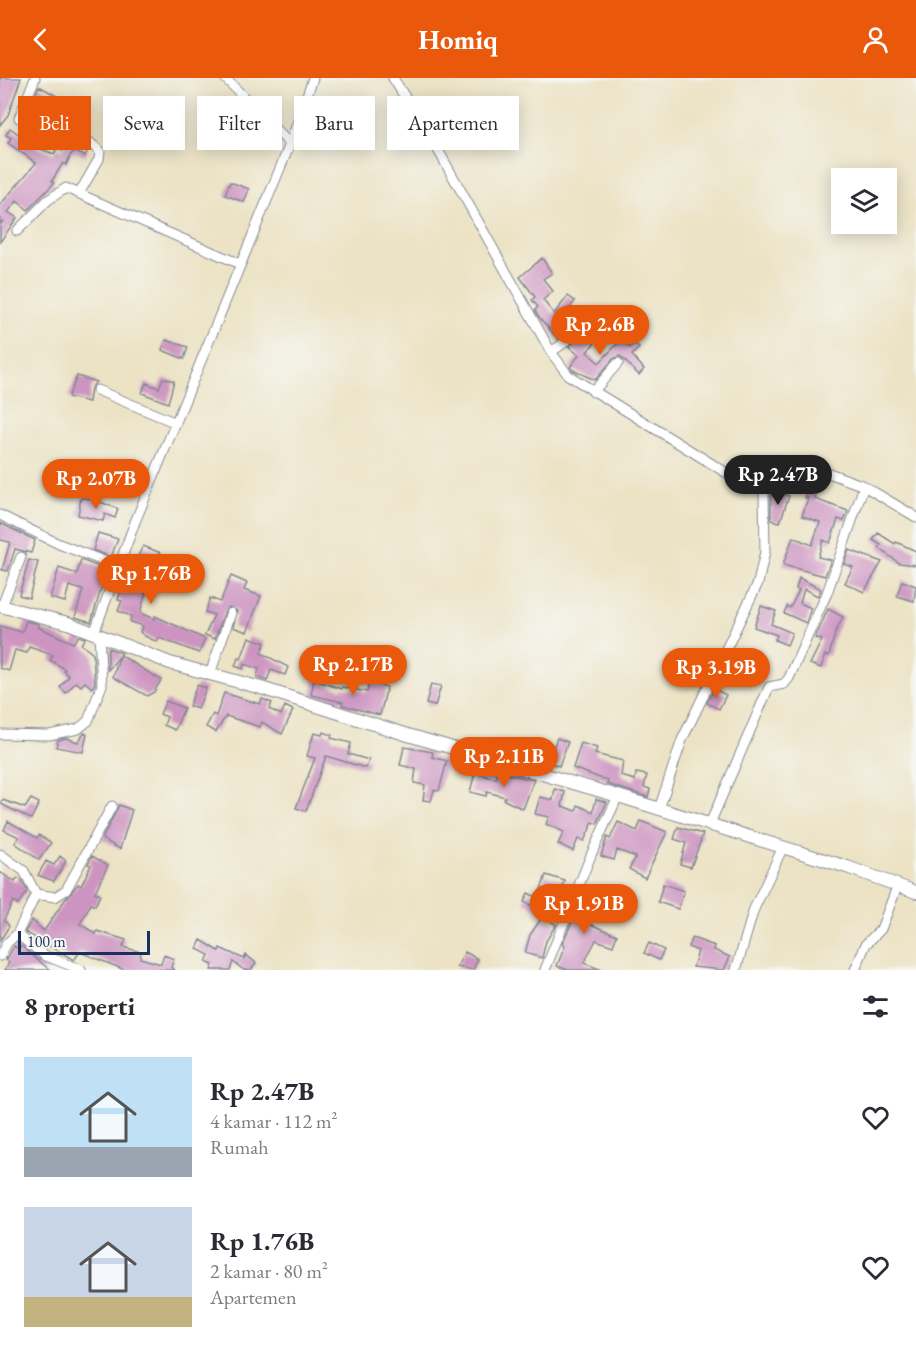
<!DOCTYPE html>
<html lang="id">
<head>
<meta charset="utf-8">
<style>
	:root { --surface:#fff; --page:#f7f7f7; --text:#2b2b33; --muted:#7c7c81; --accent:#ea580c }
	body { margin:0; font-family:"EB Garamond",serif; background:var(--page); color:var(--text); height:100vh; display:flex; flex-direction:column; font-size:22px; white-space:nowrap }
	* { box-sizing:border-box; margin:0 }
	p { font-size:20px; color:var(--muted) }
	.icon { flex:none; width:33px; height:33px; fill:none; stroke:currentColor; stroke-width:2; stroke-linecap:round; stroke-linejoin:round }
	.map { position:relative; height:892px; overflow:hidden }
	.panel { display:flex; flex-direction:column; background:var(--surface); flex:1 }
	.panel>* { flex:none }
	.guide { position:absolute; left:18px; top:18px; width:600px; height:54px; display:flex; gap:12px }
	.tools { position:absolute; left:831px; top:90px; display:grid; gap:12px }
	.tools a { display:grid; place-items:center; width:66px; height:66px; border-radius:0px; background:var(--surface); box-shadow:0 3px 15px #0003; font-size:30px }
	.scale { position:absolute; left:18px; bottom:15px; width:132px; box-sizing:border-box; padding-left:6px; border:3px solid #1b2f5e; border-top:0; font-size:16px; line-height:21px; white-space:nowrap; color:#1b2f5e; -webkit-text-stroke:4px #f6f6f2; paint-order:stroke }
	.price { position:absolute; translate:-50% -51px; padding:0 14px; border-radius:21px; background:var(--accent); color:#fff; font-size:20px; line-height:39px; filter:drop-shadow(0 2px 3px #0008) }
	.price::after { content:''; position:absolute; left:50%; top:36px; width:18px; height:14px; margin-left:-9px; background:inherit; clip-path:polygon(0 0,100% 0,50% 100%) }
	.price.on { background:#222; color:#fff }
	ul { padding:0; list-style:none }
	li { display:flex; align-items:center; gap:18px; height:150px; padding:0 24px }
	li span { display:grid; place-items:center; flex:none; width:168px; height:120px; border-radius:0px; color:#555 }
	li>.icon { margin-inline-start:auto }
	span .icon { width:72px; height:72px; fill:#fffc; stroke-width:1 }
	li b { font-size:26px }
	h2 { display:flex; justify-content:space-between; align-items:center; height:72px; padding:0 24px; font-size:26px }
	.chip { padding:0 21px; border-radius:0px; background:var(--surface); box-shadow:0 3px 15px #0003; font-size:21px; line-height:54px }
	.chip.on { background:var(--accent); color:#fff }
	header { display:flex; justify-content:space-between; align-items:center; height:78px; padding:0 24px; background:var(--accent); color:#fff; font-size:27px; font-weight:700 }
	.map>svg:first-child { display:block }
</style>
</head>
<body>
<header><svg class="icon" aria-label="back" viewBox="0 0 24 24"><path d="M15 5l-7 7 7 7"/></svg>Homiq<svg class="icon" aria-label="person" viewBox="0 0 24 24"><circle cx="12" cy="8" r="4"/><path d="M4 21q1-7 8-7t8 7"/></svg></header>
<div class="map">
<svg width="916" height="892" viewBox="0 0 916 892">
	<rect width="100%" height="100%" fill="#f6f6f2"/>
	<filter id="ink" filterUnits="userSpaceOnUse"><feTurbulence type="fractalNoise" baseFrequency=".0167" numOctaves="2"/><feDisplacementMap in="SourceGraphic" scale="12" xChannelSelector="R" yChannelSelector="G"/><feConvolveMatrix kernelMatrix="1 2 1 2 8 2 1 2 1" color-interpolation-filters="sRGB"/></filter>
	<filter id="wash" filterUnits="userSpaceOnUse"><feTurbulence type="fractalNoise" baseFrequency=".008" numOctaves="4" result="noise"/><feDisplacementMap in="SourceGraphic" scale="24" xChannelSelector="R" yChannelSelector="G"/><feGaussianBlur stdDeviation="1.35" result="paint"/><feColorMatrix in="noise" values="0 0 0 0 0 0 0 0 0 0 0 0 0 0 0 0 0 1.4 0 .05"/><feComposite in="paint" operator="in"/></filter>
	<g filter="url(#wash)">
		<rect width="100%" height="100%" fill="#ece3c5"/>
		<g id="blocks">
			<path fill="#cd94c1" d="M0,0H21L8,37L0,47Z
				M39,8L73,27L61,47L50,43L31,28Z
				M10,50L38,70L54,76L57,70L62,73L67,63L88,72L85,78L75,74L71,76L66,87L63,85L52,103L54,105L28,132L17,123L8,134L17,140L0,164V147L3,143L0,144V127L36,85L8,65L11,60L6,57Z
				M230,104L249,111L244,124L225,117Z
				M542,180L552,195L543,201L553,213L543,222L554,236L568,218L575,223L562,240L566,244L562,248L566,253L558,261L539,239L535,232L538,229L532,222L535,219L520,199Z
				M589,249L600,258L587,274L599,285L621,262L630,270L634,265L639,270L632,277L644,291L639,297L620,278L613,281L595,302L573,292L570,289L579,277L569,269Z
				M166,262L188,269L184,281L162,272Z
				M77,298L96,304L91,310L89,324L68,319Z
				M163,300L174,303L168,325L142,315L146,305L159,310Z
				M809,406L818,408L815,421L848,433L844,443L838,441L830,465L823,462L818,479L831,482L825,498L783,487L793,459L812,467L820,444L802,438L808,420H805Z
				M771,413L789,418L780,444L771,442Z
				M81,420L93,421L118,431L115,440L105,436L103,443L78,437Z
				M0,445L35,462L31,475L15,471L8,493L2,492L10,464L0,462Z
				M98,455L118,461L111,479L93,472Z
				M878,455L895,466L896,464L916,473V487L899,485L879,470L881,467L873,462Z
				M143,468L161,475L149,500L156,504L152,512L147,510L140,535L154,541L155,538L205,561L199,575L159,560L157,564L145,558L140,554L143,548L130,544L131,538L118,533L122,523L118,522L125,499L128,493L130,494Z
				M849,472L882,484L864,514L845,505L853,489L844,486Z
				M29,482L38,484L29,520L19,517Z
				M81,482L107,492L91,544L75,539L83,512L69,508L65,524L50,520L59,490L77,496Z
				M231,498L247,505L244,512L261,518L247,554L233,549L237,533L229,529L225,533L215,561L205,557L214,537L205,534L210,520L220,524Z
				M799,500L821,511L818,518L804,511L800,525L811,530L806,545L784,535L787,528L790,530L799,512L796,511Z
				M902,503L916,508L914,523L897,518Z
				M761,528L776,533L771,546L792,555L787,567L775,562L777,557L754,549Z
				M828,531L843,539L835,555L829,578L825,577L821,590L810,586L822,562L815,560Z
				M26,543L39,546L38,549L73,565L78,558L85,560L81,566L93,576L95,606L92,610L85,604L81,608L76,604L66,615L60,609L69,598L64,593L65,591L50,582L53,577L29,569L27,575L15,572L9,593L0,590V548L22,554Z
				M249,559L265,565L261,575L288,589L285,597L271,592L267,603L257,599L259,591L244,586L243,591L235,588L238,580L241,581Z
				M108,570L122,575L120,577L161,602L154,614L147,618L113,599L120,578L108,592Z
				M314,602L342,611V609L367,614L369,605L387,609L380,637L342,627L343,624L311,617Z
				M431,606L441,608L435,628L426,626Z
				M197,607L206,610L198,631L189,628Z
				M714,611L726,617L719,631L707,625Z
				M224,615L260,626L262,621L272,625L269,631L281,637L285,628L293,632L282,656L262,644L260,649L226,638L216,654L206,649L213,636L216,638Z
				M166,623L184,630L175,652L164,647L167,639L160,636Z
				M323,654L332,657L331,660L351,665L348,676L369,682L366,690L326,678L306,733L296,730L315,680L307,678L314,655L322,657Z
				M84,655L87,656L83,674L56,669L58,662L66,660L78,664Z
				M557,660L568,664L559,688L548,684Z
				M581,665L597,670L595,676L623,683L621,698L635,702L636,695L647,697L644,709L650,711L648,719L607,706L608,703L573,690Z
				M404,669L433,674L432,679L447,683L439,713L434,712L431,723L423,722L425,707L414,705L416,691L400,687Z
				M498,694L534,702L523,731L504,722L505,719L487,714L486,718L470,714L475,695L496,701Z
				M555,711L565,714L562,728L576,733L578,727L593,734L596,721L607,724L597,746L593,744L584,763L578,761L573,773L558,766L564,754L546,746L549,739L535,736L540,719L553,722Z
				M31,721L39,725L31,741L1,726L3,722L25,730Z
				M119,727L132,732L120,771L102,761Z
				M8,743L37,760L39,757L51,765L39,782L15,765L19,759L4,752Z
				M641,743L667,754L645,800L629,791L636,779L617,772L614,782L601,778L607,759L610,761L618,744L637,753Z
				M678,749L703,756L691,789L680,786L686,765L674,761Z
				M60,778L66,783L54,803L38,797L46,783L54,787Z
				M92,778L108,787L95,814L100,817L95,828L91,826L80,846L96,856L97,853L126,862L123,869L141,874L140,880L161,886L164,877L174,881L171,889L174,892H125L80,874L74,882L25,854L32,842L44,853L64,823L78,806L81,808L91,787L88,786Z
				M0,794L15,804L18,800L21,802L27,813L18,827L13,823L4,842L9,848L0,863Z
				M546,797L565,803L560,819L550,816L542,833L524,824L528,815L538,820Z
				M663,806L684,813L678,831L658,824Z
				M586,813L608,821L604,833L595,830L590,846L617,857L613,868L596,862L584,885L602,892H568L557,888L565,868L562,866Z
				M543,838L556,847L546,863L542,880L525,875L530,857Z
				M692,860L715,868L714,872L730,879L724,892L693,889L698,873L688,869Z
				M201,862L219,873L220,870L244,881L246,877L256,885L251,892H244L233,884L230,892H211L213,887L206,884L209,877L197,871Z
				M649,865L664,872L659,882L644,875Z
				M14,868L19,871L21,868L50,892H5L9,884L6,882Z
				M465,874L478,881L473,892L457,889Z"/>
		</g>
	</g>
	<g filter="url(#ink)">
		<use href="#blocks" fill-opacity="0" stroke="#848992" stroke-width="1.5"/>
		<g fill="none" stroke-linecap="round" stroke-linejoin="round">
			<defs>
				<path id="minor" d="M35,0L19,40L88,63L100,73L99,81L80,114
					M225,0L290,66
					M393,0L437,70L551,274L568,297L725,394L746,401L780,387H807L864,408L916,439
					M17,153L48,122L66,110L240,186
					M551,274L564,265L583,245
					M97,312L176,345
					M593,314L618,285
					M0,437L59,466L119,489
					M2,528L21,479
					M94,555L135,444L290,66L313,0
					M210,596L231,535
					M0,656L49,657L78,651L88,643L102,607L99,557
					M659,731L682,662L758,505L765,474L764,415L760,408L746,401
					M709,748L769,609L784,606L789,600L827,515L864,408
					M0,776L24,793L36,816L17,856L44,877L81,892
					M36,816L55,819L66,812L112,728
					M0,878L7,865L17,856
					M545,892L591,777L618,718
					M736,892L754,831L783,769
					M855,892L866,866L881,851L897,809"/>
				<path id="tertiary" d="M0,528L68,545L170,585L261,610L408,657L618,718L847,789L916,814"/>
			</defs>
			<use href="#minor" stroke="#848992" stroke-width="11"/>
			<use href="#tertiary" stroke="#848992" stroke-width="14"/>
			<use href="#minor" stroke="#fff" stroke-width="9"/>
			<use href="#tertiary" stroke="#fff" stroke-width="12"/>
		</g>
	</g>
</svg>
<div class="tools">
<a><svg class="icon" aria-label="layers" viewBox="0 0 24 24"><path d="M12 4l9 5-9 5-9-5zM3 14l9 5 9-5"/></svg></a>
</div>
<div class="scale">100 m</div>
<b class="price" style="left:600px;top:278px">Rp 2.6B</b>
<b class="price on" style="left:778px;top:428px">Rp 2.47B</b>
<b class="price" style="left:96px;top:432px">Rp 2.07B</b>
<b class="price" style="left:151px;top:527px">Rp 1.76B</b>
<b class="price" style="left:353px;top:618px">Rp 2.17B</b>
<b class="price" style="left:716px;top:621px">Rp 3.19B</b>
<b class="price" style="left:504px;top:710px">Rp 2.11B</b>
<b class="price" style="left:584px;top:857px">Rp 1.91B</b>
<div class="guide">
<a class="chip on">Beli</a>
<a class="chip">Sewa</a>
<a class="chip">Filter</a>
<a class="chip">Baru</a>
<a class="chip">Apartemen</a>
</div>
</div>
<section class="panel">
<h2>8 properti<svg class="icon" aria-label="filters" viewBox="0 0 24 24"><path d="M4 7h16M4 17h16"/><circle cx="9" cy="7" r="2"/><circle cx="15" cy="17" r="2"/></svg></h2>
<ul>
<li><span style="background:linear-gradient(#bfe0f5 75%,#9aa5b1 0)"><svg class="icon" aria-label="home" viewBox="0 0 24 24"><path d="M3 11l9-7 9 7M6 9v11h12V9"/></svg></span><div><b>Rp 2.47B</b><p>4 kamar · 112 m²</p><p>Rumah</p></div><svg class="icon" aria-label="heart" viewBox="0 0 24 24"><path d="M12 20l-8-8c-3-5 5-10 8-4 3-6 11-1 8 4z"/></svg></li>
<li><span style="background:linear-gradient(#c9d6e8 75%,#c2b280 0)"><svg class="icon" aria-label="home" viewBox="0 0 24 24"><path d="M3 11l9-7 9 7M6 9v11h12V9"/></svg></span><div><b>Rp 1.76B</b><p>2 kamar · 80 m²</p><p>Apartemen</p></div><svg class="icon" aria-label="heart" viewBox="0 0 24 24"><path d="M12 20l-8-8c-3-5 5-10 8-4 3-6 11-1 8 4z"/></svg></li>
</ul>
</section>
</body>
</html>
